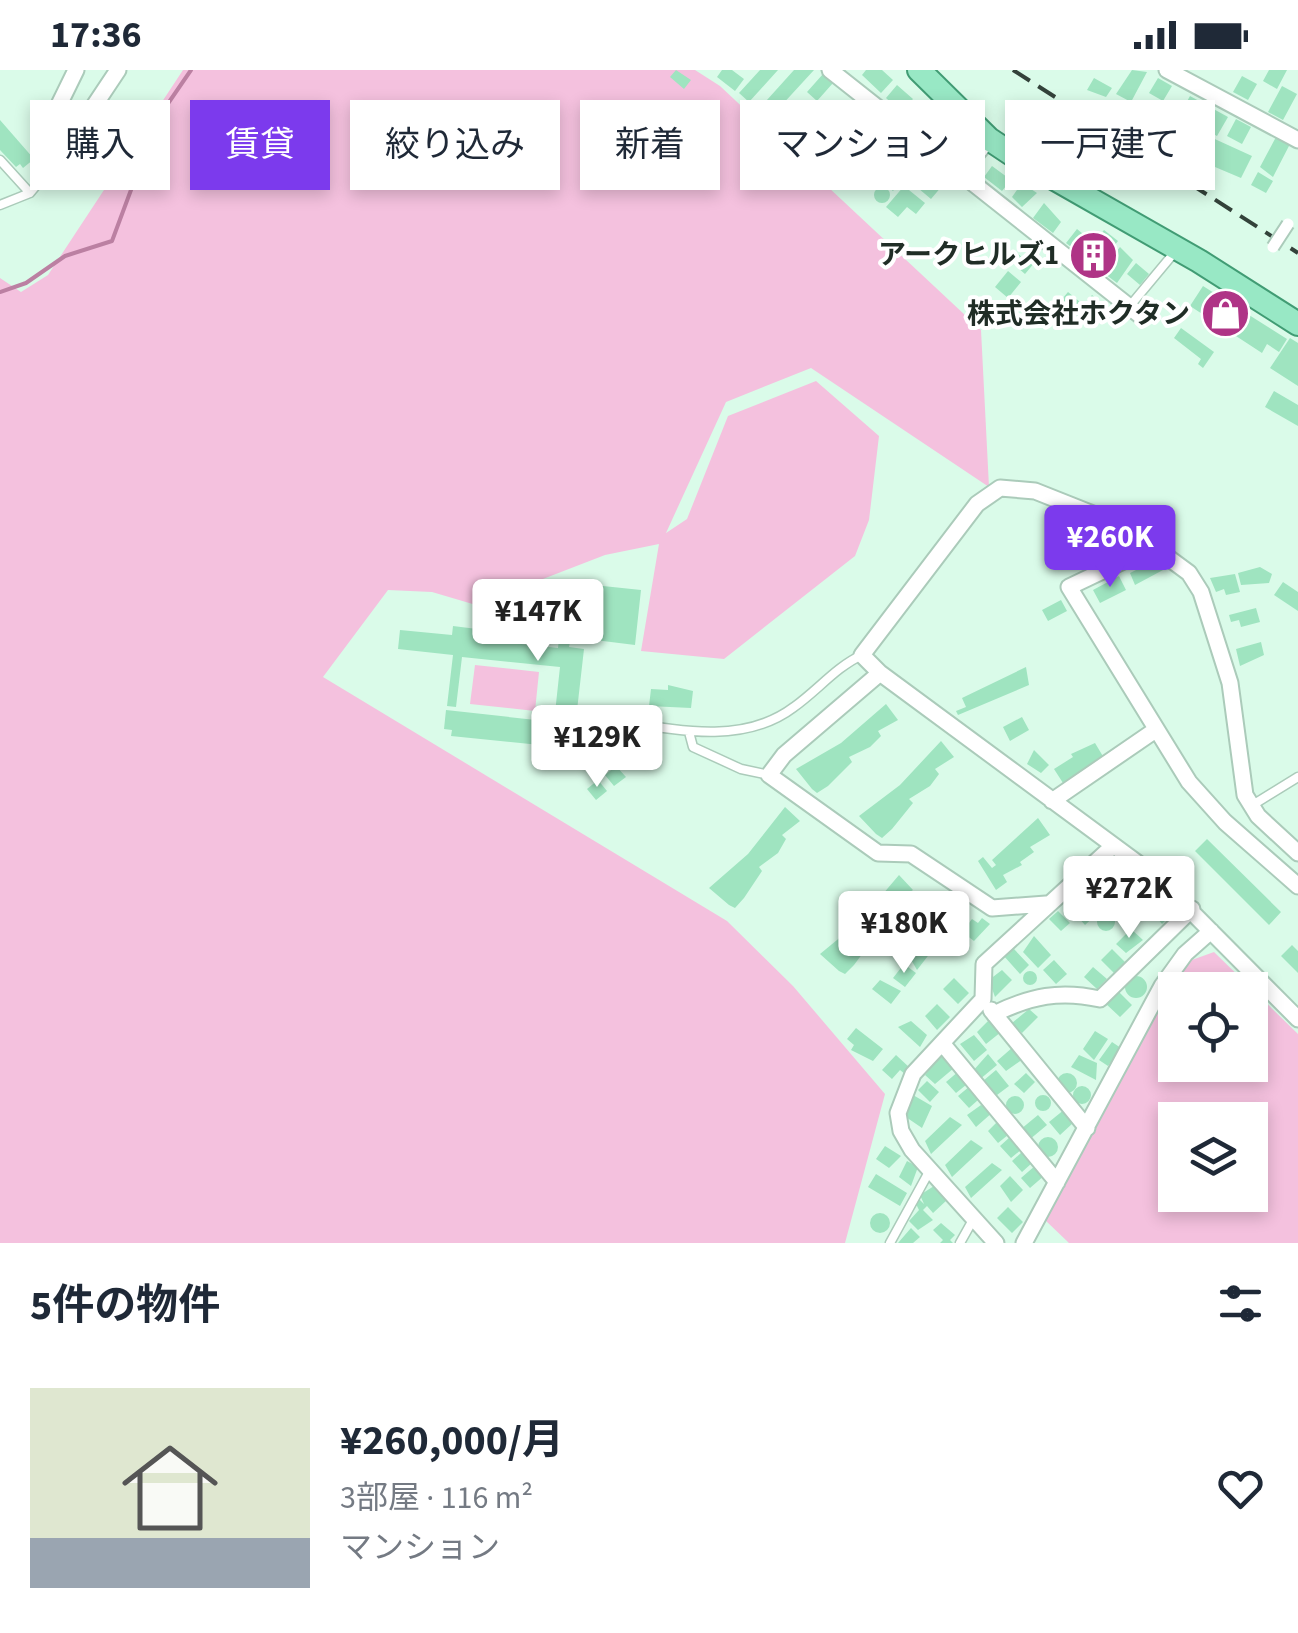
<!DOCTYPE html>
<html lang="ja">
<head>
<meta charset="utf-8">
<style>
	:root { --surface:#fff; --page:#f2f2f3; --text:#1f2937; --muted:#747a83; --accent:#7c3aed }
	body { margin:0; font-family:"Source Sans 3","Noto Sans JP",sans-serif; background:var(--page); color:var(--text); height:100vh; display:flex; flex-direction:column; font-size:38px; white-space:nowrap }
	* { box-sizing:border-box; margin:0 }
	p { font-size:32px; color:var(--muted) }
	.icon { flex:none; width:55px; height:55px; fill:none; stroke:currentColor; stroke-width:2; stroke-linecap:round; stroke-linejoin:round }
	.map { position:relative; height:1173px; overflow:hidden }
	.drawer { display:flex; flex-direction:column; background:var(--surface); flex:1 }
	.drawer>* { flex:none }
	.top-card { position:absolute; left:30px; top:30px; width:1240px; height:90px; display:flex; gap:20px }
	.fabs { position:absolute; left:1158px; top:902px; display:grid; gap:20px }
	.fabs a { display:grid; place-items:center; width:110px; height:110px; border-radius:0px; background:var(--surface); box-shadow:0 5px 15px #0003; font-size:50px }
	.price { position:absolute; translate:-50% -85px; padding:0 22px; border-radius:10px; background:#fff; color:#222; font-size:32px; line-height:65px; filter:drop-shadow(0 2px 5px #0008) }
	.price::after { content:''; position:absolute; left:50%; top:60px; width:30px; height:22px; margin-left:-15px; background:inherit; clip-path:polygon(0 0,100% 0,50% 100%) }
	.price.active { background:var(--accent); color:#fff }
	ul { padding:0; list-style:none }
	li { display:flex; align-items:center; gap:30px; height:250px; padding:0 30px }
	li span { display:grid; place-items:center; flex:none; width:280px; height:200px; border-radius:0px; color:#555 }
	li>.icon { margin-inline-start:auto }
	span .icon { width:120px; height:120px; fill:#fffc; stroke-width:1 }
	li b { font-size:42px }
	h2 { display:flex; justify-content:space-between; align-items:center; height:120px; padding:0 30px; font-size:42px }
	.tag { padding:0 35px; border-radius:0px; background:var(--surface); box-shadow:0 5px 15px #0003; font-size:35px; line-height:90px }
	.tag.active { background:var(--accent); color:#fff }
	.status { display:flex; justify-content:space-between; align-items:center; height:70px; padding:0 50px; background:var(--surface); direction:ltr }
	.status svg { height:28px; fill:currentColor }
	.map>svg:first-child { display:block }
</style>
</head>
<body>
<div class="status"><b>17:36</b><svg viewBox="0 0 49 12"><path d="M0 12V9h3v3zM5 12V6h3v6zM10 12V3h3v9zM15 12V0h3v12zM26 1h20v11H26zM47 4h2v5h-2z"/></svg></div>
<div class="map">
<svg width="1298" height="1173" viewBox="0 0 1298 1173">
	<rect width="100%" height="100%" fill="#dafbe9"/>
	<path fill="#f4c1de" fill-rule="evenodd" d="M183,0H695L720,16L981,260L989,417L811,298L726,332L666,463L687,449L728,346L816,311L879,366L869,450L855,486L724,589L641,581L659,474L605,485L476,535L432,522L388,520L323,607L727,851L793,916L885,1024L845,1173H0V208L21,222L48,205Z
		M475,595L539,602L535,641L470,634Z
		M1214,882L1298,964V1173H1069L1045,1150L1178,895ZM1175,920H1250V995H1175ZM1175,1050H1250V1125H1175Z"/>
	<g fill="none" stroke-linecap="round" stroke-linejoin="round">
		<path stroke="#bb80a2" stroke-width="4" d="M0,222L26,213L65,186L112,171L144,85L147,64L191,0"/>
	</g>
	<path fill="#9fe4c0" d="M676,0L691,10L684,19L670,7Z
		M722,0H732L744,9L735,21L717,7Z
		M760,0H778L749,32L739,23Z
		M794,0H814L769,49L758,40Z
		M866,0H882L893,10L881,23L862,5Z
		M1132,0L1147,2L1131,32L1116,24Z
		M1269,0H1287L1277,19L1263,11Z
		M823,4L833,13L817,31L807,22Z
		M1242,6L1257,14L1248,30L1233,22Z
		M1094,8L1112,18L1106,27L1087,20Z
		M1158,8L1172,16L1163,31L1149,23Z
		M897,15L913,29L901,42L886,28Z
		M1282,16L1297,24L1283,50L1268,42Z
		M1190,26L1228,47L1217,66L1179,46Z
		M1134,31L1154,43L1149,53L1128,42Z
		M915,39L933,53L924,65L906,51Z
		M836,40L848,50L838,61L826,50Z
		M1236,49L1251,57L1242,74L1227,66Z
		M0,50L34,89L23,98L20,94L16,97L0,80Z
		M884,53L895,63L849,115L837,104Z
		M826,55L840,68L832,76L818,63Z
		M937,56L948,65L939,75L928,67Z
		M1195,60L1252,86L1241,108L1189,86L1198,68L1192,65Z
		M813,65L829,79L821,88L805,74Z
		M1276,67L1290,74L1273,107L1260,97Z
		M953,68L968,80L959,92L944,80Z
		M992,96L1011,110L1002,121L984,107Z
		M915,97L927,108L935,98L948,109L931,129L906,108Z
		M888,102L900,113L893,121L881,111Z
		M1258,102L1273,111L1266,123L1251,115Z
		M1022,113L1037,123L1022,137L1012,127Z
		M904,116L925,133L916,144L907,137L898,147L886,137Z
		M874 125a8 8 0 1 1 16 0a8 8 0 1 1-16 0Z
		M1044,133L1061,152L1053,163L1033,148Z
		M1077,159L1094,173L1104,160L1118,171L1097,197L1066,173Z
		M1120,177L1133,190L1117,213L1101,201Z
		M1032,180L1040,186L1025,204L1010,191L1017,183L1024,189Z
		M1136,193L1149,204L1140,215L1127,204Z
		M1008,201L1021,212L1008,228L995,217Z
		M1203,216L1287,269L1279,282L1267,274L1262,283L1190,236Z
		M1068,222L1080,232L1069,245L1057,235Z
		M1092,225L1104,235L1087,255L1075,245Z
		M1181,258L1214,282L1203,298L1198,294L1201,289L1174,268Z
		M1290,268L1298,273V316L1270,298Z
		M1274,321L1298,335V356L1265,337Z
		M1097,459L1106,476L1086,486L1079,473Z
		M1152,492L1154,496L1160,493L1163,500L1135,515L1130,503Z
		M1260,497L1272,504L1269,513L1241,515L1238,503Z
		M1235,504L1240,522L1226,525L1224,519L1216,522L1210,508Z
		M1119,506L1126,520L1100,533L1093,520Z
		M565,512L641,520L635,575L571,567L569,577L584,579L575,658L591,659L589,680L451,666L452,660L444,659L446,640L554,652L560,597L462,587L456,637L447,636L453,585L398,579L400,560L452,565L453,556L477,559L476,569L558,578Z
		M1283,512L1298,522V541L1274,525Z
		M517,525L557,529L554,560L514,557Z
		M1061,530L1067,541L1048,551L1042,540Z
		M1256,538L1260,552L1241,557L1239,550L1231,552L1229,545Z
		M1261,572L1264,585L1240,596L1236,579Z
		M1026,597L1029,615L958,645L956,641L966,637L962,628Z
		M668,615L693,621L691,638L649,636L651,619L668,620Z
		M886,634L898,650L878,661L881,666L870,677L849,687L852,692L828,716L817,723L812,719L796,699L841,673Z
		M1022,647L1029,660L1010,671L1003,657Z
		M941,671L954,687L935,699L939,704L930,716L909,729L913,733L892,759L882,768L876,764L859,746L900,715Z
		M1095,673L1104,688L1063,713L1054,699L1073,687L1071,684Z
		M1034,680L1049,695L1041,703L1027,694Z
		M616,696L626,707L614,716L605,705Z
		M598,710L607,721L596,730L587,719Z
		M785,737L800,751L782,765L786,769L778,783L759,797L762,801L744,828L735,838L729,835L709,818L748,784Z
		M1038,748L1050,765L1030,777L1034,782L1020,792L1022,795L1003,805L1007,812L996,820L978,791L983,787L992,798L996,795L992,790Z
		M1207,769L1281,842L1269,855L1195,781Z
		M1115,790L1131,802L1119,819V813L1105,803Z
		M899,805L913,820L895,833L899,838L890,851L870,864L874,868L854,895L845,904L839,901L820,884L860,851Z
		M1141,807L1160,822L1156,827L1149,830L1138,821L1135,814Z
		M1100,808L1115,823L1105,833L1090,818Z
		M944,828L960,843L953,852L935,839Z
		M1158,828L1175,841L1162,854L1149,838Z
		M1089,830L1100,841L1085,855L1075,844Z
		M1058,841L1070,853L1061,861L1049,849Z
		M1097 852a9 9 0 1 1 18 0a9 9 0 1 1-18 0Z
		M982,848L990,854L974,871L962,862L972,849L978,853Z
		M929,850L945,863L936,875L919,863Z
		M1131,859L1143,870L1126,883L1116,874Z
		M1034,866L1051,885L1038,898L1023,882Z
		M917,871L931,882L917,900L909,886Z
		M1292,875L1298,881V903L1281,886Z
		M1014,879L1029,895L1020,904L1003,885Z
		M1112,879L1125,892L1114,903L1101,890Z
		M1054,890L1067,904L1056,914L1043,900Z
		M904,894L916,903L905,917L893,908Z
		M1093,897L1107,909L1097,919L1084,907Z
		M1002,900L1012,910L995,927L989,910Z
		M1023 908a7 7 0 1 1 14 0a7 7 0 1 1-14 0Z
		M1125 917a11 11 0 1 1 22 0a11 11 0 1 1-22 0Z
		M954,908L969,923L958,934L943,919Z
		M880,910L901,921L891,934L872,919Z
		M1118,921L1132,935L1120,947L1105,933Z
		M937,934L950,947L937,960L925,946Z
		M1029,939L1038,947L1022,963L1012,953Z
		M990,949L1001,962L986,974L977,962Z
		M911,951L927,965L920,977L898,957Z
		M856,958L883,979L873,991L851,980L854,975L847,969Z
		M1095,961L1108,969L1094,990L1083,979Z
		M974,965L987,980L974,991L960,974Z
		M1112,972L1121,978L1108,996L1099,990Z
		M1013,977L1023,989L1006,1001L997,991Z
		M988,984L997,995L979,1010L972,1002Z
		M896,985L910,998L905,1004L900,1000L892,1009L882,1000Z
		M941,985L954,998L935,1014L925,1005Z
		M1079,985L1097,993L1096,1010L1071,997Z
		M996,1000L1009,1016L997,1025L983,1011Z
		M959,1001L966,1015L956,1023L946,1012Z
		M1057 1013a10 10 0 1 1 20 0a10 10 0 1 1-20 0Z
		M1026,1003L1035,1012L1024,1023L1014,1014Z
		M927,1011L939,1022L930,1032L918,1020Z
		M970,1016L978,1030L969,1038L958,1026Z
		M1073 1025a9 9 0 1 1 18 0a9 9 0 1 1-18 0Z
		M913,1025L932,1036L922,1058L903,1045Z
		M1035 1033a8 8 0 1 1 16 0a8 8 0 1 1-16 0Z
		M1006 1035a9 9 0 1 1 18 0a9 9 0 1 1-18 0Z
		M981,1035L993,1042L976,1057L967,1045Z
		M1065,1039L1073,1053L1060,1065L1049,1052Z
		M1038,1045L1047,1055L1029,1070L1021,1059Z
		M950,1047L962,1055L931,1084L925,1071Z
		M997,1052L1008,1065L998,1073L988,1061Z
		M1038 1077a10 10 0 1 1 20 0a10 10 0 1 1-20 0Z
		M1010,1067L1022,1079L1011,1088L1000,1076Z
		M971,1070L983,1078L952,1107L945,1095Z
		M885,1076L901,1086L889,1098L876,1089Z
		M1022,1082L1032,1093L1022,1102L1012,1091Z
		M907,1091L918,1097L911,1116L899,1107Z
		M992,1093L1002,1100L971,1128L965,1117Z
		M1036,1095L1045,1105L1030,1118L1021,1108Z
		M876,1104L907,1123L900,1136L868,1117Z
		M1010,1106L1023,1120L1011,1132L1000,1116Z
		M934,1116L947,1130L933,1143L927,1136L923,1140L933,1150L918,1160L909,1151L919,1140L915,1132L919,1129L924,1134L920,1125Z
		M1008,1137L1023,1152L1012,1163L997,1148Z
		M870 1153a10 10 0 1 1 20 0a10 10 0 1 1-20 0Z
		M941,1153L955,1165L950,1170L953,1173H940L943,1170L933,1160Z
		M911,1158L920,1167L913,1173H898Z"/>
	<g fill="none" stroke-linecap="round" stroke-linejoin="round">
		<defs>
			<path id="service" d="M0,90L30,123
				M0,135L30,123L60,87
				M1129,237L1174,183
				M611,649C671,659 741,677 794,637C818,620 836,597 862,585
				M689,662L693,677L741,699L769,705
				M1251,736L1298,707
				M890,1173L930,1100
				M960,1173L974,1148"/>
			<path id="minor" d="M830,0L1141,246
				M1167,0L1298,70
				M63,82L52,75V49L76,0
				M60,87L118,0
				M959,105L989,69
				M1155,476L1069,517L1189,712L1225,752L1298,816
				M880,603L784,685L769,705L878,783L911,784L992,838L1046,834
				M1052,731L1154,661
				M1298,783L1258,746L1245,725L1230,613L1201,522L1189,503L1128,458L1035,421L1000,418L977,434L862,585L880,603L1159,809L1298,949
				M991,940L1087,1058
				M994,944C1031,926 1060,920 1100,929L1192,839
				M942,973L1057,1112
				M996,1173L912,1080L901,1061L898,1043L913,1004L983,929L984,894L1113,776
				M1024,1173L1162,916L1185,884L1211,861"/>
			<path id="primary" d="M919,0L989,69L1013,85L1199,191L1298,254"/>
		</defs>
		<use href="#service" stroke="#abcbba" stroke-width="11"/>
		<use href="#minor" stroke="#abcbba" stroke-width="19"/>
		<use href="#primary" stroke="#419c74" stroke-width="26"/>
		<use href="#service" stroke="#fff" stroke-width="8"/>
		<use href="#minor" stroke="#fff" stroke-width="15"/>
		<use href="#primary" stroke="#98e8c5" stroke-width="22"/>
		<path stroke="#33423a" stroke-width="4" stroke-dasharray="20 10" stroke-linecap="butt" d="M1013,0L1298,183"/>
		<defs>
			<path id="pedestrian-bridge" d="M1273,177L1288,154"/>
		</defs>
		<use href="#pedestrian-bridge" stroke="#abcbba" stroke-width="15" stroke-linecap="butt"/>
		<use href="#pedestrian-bridge" stroke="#fff" stroke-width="11"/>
	</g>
	<defs>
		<symbol id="building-disc" viewBox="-11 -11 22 22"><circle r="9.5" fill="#af3486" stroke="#fff"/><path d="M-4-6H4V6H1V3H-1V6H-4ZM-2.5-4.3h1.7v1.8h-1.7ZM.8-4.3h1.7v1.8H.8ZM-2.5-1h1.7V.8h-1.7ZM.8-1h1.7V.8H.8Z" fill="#fff"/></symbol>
		<symbol id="shop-disc" viewBox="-11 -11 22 22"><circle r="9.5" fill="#af3486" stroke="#fff"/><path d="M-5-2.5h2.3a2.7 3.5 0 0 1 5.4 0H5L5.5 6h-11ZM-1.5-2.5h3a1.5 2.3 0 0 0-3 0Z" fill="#fff"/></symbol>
	</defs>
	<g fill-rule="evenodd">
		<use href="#building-disc" x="1066" y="158" width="55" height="55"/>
		<use href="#shop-disc" x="1198" y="216" width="55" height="55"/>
	</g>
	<g text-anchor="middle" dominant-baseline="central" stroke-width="8" stroke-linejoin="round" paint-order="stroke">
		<g font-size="28" font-weight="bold" fill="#202d26" stroke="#fff" text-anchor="end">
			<text x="1059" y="185">アークヒルズ1</text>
			<text x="1190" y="244">株式会社ホクタン</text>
		</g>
	</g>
</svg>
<div class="fabs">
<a><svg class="icon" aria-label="locate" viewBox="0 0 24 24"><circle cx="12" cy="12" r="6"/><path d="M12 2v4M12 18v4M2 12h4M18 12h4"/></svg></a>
<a><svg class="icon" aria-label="layers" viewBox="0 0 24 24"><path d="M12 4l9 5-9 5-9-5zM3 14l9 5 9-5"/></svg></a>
</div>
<b class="price active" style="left:1110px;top:520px">¥260K</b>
<b class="price" style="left:538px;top:594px">¥147K</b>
<b class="price" style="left:597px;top:720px">¥129K</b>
<b class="price" style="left:1129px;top:871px">¥272K</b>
<b class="price" style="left:904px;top:906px">¥180K</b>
<div class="top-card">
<a class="tag">購入</a>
<a class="tag active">賃貸</a>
<a class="tag">絞り込み</a>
<a class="tag">新着</a>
<a class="tag">マンション</a>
<a class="tag">一戸建て</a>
</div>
</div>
<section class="drawer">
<h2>5件の物件<svg class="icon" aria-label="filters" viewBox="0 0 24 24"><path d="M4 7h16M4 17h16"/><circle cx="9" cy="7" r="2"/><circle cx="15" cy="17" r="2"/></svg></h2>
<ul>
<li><span style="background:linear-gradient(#dfe7d0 75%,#9aa5b1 0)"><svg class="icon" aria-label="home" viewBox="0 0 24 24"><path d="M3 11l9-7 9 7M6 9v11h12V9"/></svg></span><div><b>¥260,000/月</b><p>3部屋 · 116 m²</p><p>マンション</p></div><svg class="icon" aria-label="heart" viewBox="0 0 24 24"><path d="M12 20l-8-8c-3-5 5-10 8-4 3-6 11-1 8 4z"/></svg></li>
</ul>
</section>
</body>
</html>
